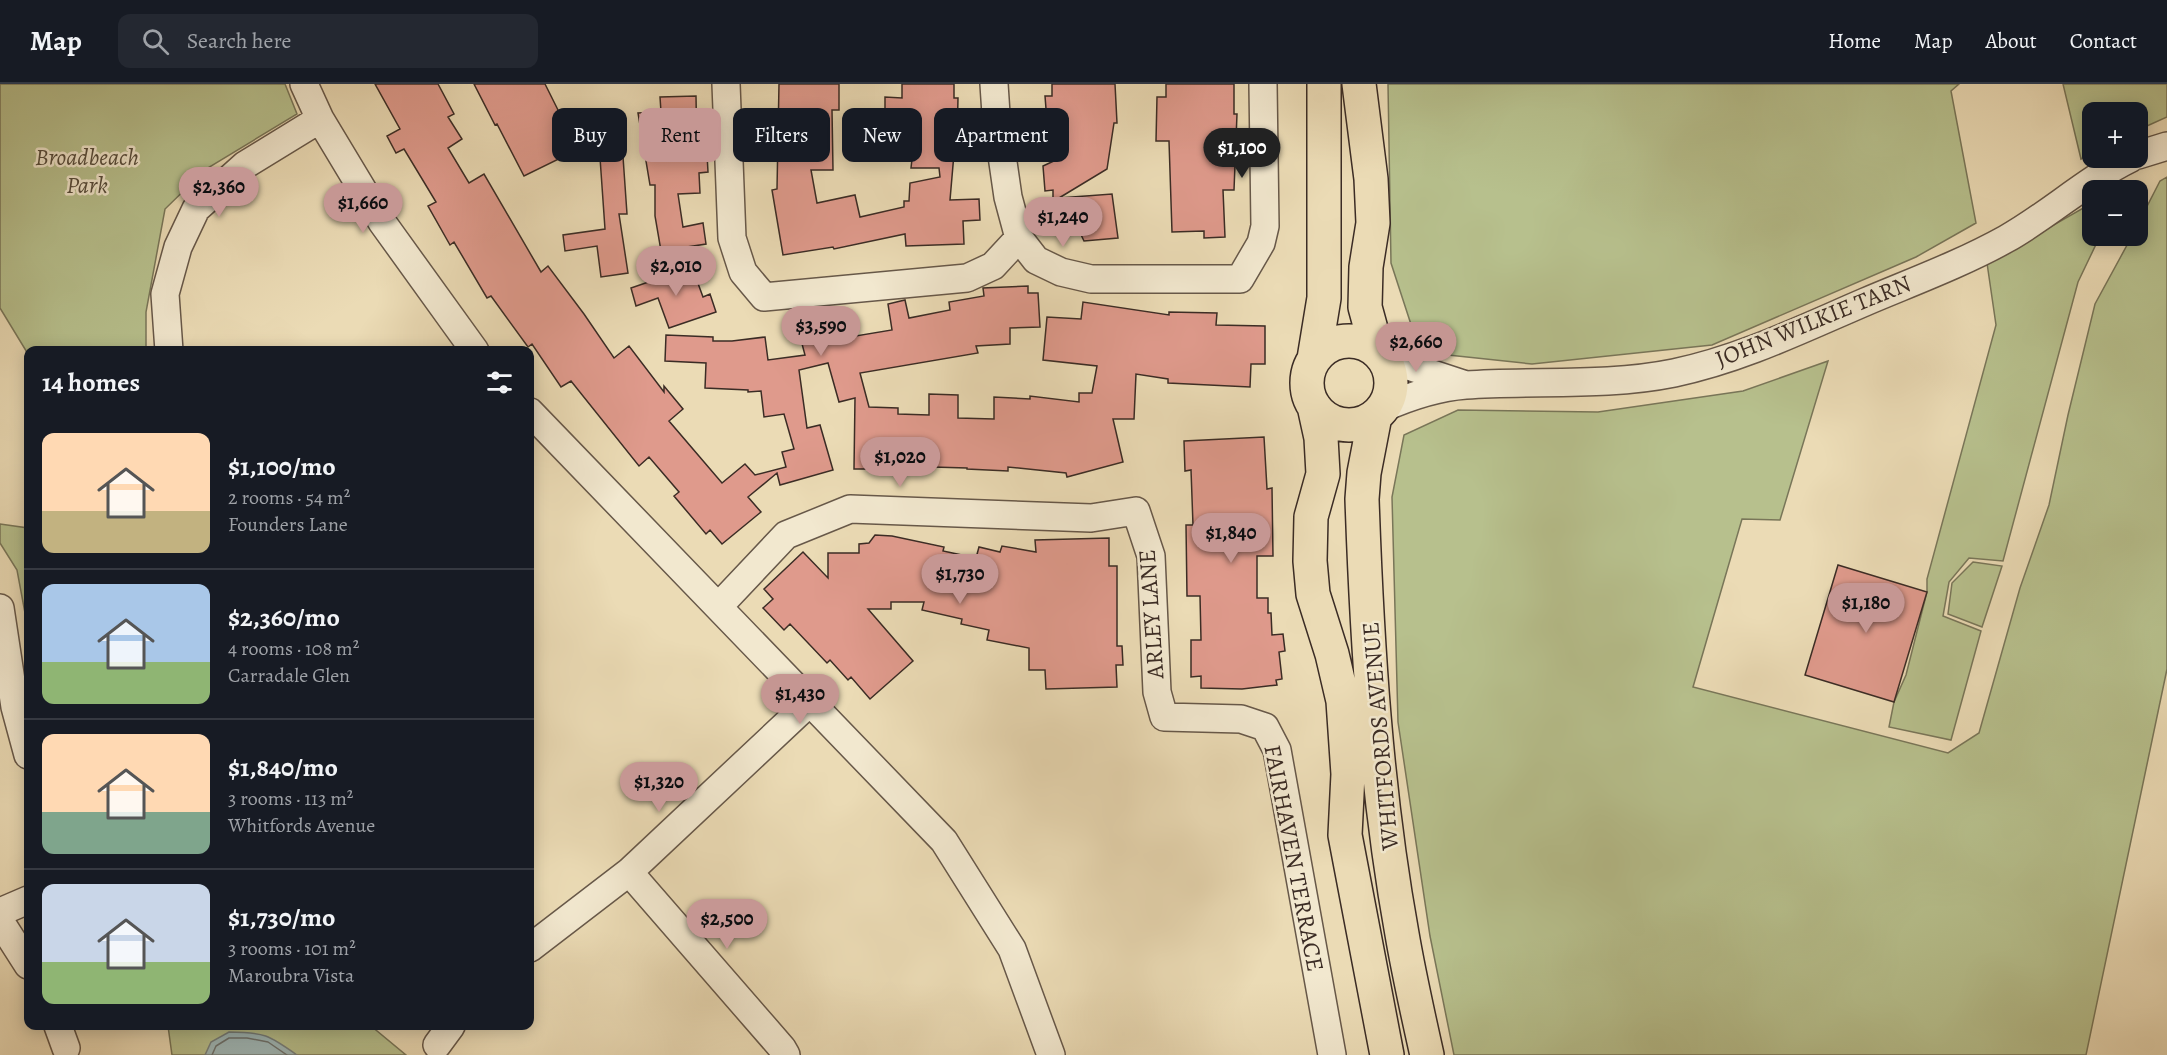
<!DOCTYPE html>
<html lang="en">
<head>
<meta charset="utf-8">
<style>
	:root { --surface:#171b24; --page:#242831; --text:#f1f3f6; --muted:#9ea1a6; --line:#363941; --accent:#c59692 }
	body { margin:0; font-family:Alegreya,serif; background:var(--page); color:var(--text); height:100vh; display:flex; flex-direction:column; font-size:22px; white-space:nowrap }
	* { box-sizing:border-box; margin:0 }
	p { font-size:20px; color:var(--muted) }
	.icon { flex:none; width:33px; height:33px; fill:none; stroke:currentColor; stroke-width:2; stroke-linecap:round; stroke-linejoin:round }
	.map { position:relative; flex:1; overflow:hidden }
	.side { position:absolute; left:24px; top:262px; width:510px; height:684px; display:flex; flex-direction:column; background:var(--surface); border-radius:12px; box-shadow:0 3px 15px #0003 }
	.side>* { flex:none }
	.guide { position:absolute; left:552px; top:24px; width:570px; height:54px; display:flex; gap:12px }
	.controls { position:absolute; left:2082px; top:18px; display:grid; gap:12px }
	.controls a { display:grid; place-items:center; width:66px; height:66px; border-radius:12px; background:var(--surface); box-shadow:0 3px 15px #0003; font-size:30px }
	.price { position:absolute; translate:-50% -51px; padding:0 14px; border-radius:21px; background:var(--accent); color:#111; font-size:20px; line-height:39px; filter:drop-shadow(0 2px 3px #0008) }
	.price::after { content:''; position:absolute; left:50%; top:36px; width:18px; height:14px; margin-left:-9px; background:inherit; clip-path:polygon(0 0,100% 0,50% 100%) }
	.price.active { background:#222; color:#fff }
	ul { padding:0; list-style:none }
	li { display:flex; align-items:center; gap:18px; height:150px; padding:0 18px }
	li+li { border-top:2px solid var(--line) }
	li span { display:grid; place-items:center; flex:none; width:168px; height:120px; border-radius:12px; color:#555 }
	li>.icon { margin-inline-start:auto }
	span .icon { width:72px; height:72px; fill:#fffc; stroke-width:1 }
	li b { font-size:26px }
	h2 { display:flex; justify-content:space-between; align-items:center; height:72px; padding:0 18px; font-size:26px }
	.chip { padding:0 21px; border-radius:12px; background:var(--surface); box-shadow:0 3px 15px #0003; font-size:21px; line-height:54px }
	.chip.active { background:var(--accent); color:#111 }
	header { display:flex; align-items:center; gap:36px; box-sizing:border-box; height:84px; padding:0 30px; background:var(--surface); border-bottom:2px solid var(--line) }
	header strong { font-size:28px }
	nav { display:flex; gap:33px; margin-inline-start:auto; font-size:21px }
	.search { width:420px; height:54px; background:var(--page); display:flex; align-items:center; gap:15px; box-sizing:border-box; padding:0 21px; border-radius:12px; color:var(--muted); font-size:22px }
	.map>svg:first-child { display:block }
</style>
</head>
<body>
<header>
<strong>Map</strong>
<div class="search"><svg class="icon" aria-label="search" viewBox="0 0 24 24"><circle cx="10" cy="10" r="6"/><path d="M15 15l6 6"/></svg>Search here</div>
<nav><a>Home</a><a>Map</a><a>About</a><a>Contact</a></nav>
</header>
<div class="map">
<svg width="2167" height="971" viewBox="0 0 2167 971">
	<rect width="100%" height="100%" fill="#ebdbb5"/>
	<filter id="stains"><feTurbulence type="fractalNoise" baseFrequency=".00333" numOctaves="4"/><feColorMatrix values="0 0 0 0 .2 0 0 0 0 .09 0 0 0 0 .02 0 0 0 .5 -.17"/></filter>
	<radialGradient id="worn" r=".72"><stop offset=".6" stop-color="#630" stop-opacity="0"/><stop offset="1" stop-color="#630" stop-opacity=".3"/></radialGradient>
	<path fill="#b7c08d" stroke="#797659" stroke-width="1.5" d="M0,0H285L297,30L206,85L165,125L146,228V267H28V270L0,224Z
		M1388,0H1959L1951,7L1976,139L1916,173L1712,261L1532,280L1420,268L1391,179Z
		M2063,0H2167V33L2138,46V28H2092V69L2081,75Z
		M2167,93V585L2086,971H1454L1430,852L1398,638L1392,413L1404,351L1458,326L1598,328L1743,307L1828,277L1780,436L1742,435L1693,603L1948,669L1979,649L2020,504L2049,421L2068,331L2095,220L2132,152H2138V140L2160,97Z
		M2092,119V152H2100L2078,198L2003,477L1969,474L1949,498L1943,532L1981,547L1951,656L1889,643L1894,618L1906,591L1927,508V495L1996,241L1987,179Z
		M0,440L28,444V545L17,486L0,459Z
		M1973,478L2002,482L1982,543L1948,530L1952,499Z
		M168,942H371L406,971H172Z"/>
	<path fill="#9eb8b9" stroke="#76807e" stroke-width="1.5" d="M229,948C264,948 269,951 297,971H205L211,958Z"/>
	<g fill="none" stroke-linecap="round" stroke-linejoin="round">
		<path stroke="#6c726f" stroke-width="1.5" d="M212,971L216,962L229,954H247L268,958L287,971"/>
	</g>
	<path fill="#df9a8c" stroke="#3b2c25" stroke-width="1.5" d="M375,0H438L454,30L448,33L462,55L448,64L469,99L484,90L541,188L548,182L584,230L614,274L629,262L664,308V302L683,325L669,337L722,399L745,380L755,391L786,383L782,368L794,365L784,330L764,333L761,307L748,308V306L705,304L706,279L665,277L666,251L713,253V257H732L765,253L768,276L805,271L801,256L828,249L824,233L844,228L850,253L892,246L888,220L905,216L909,234L950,226L949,218L984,212L983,204L1028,202V209H1038L1040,243L1010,244V260L976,262L978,269L860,289L869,323L898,324V330L929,331V310L958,311V334L994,335V313L1030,315V312L1079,318V309H1092L1097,282L1043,276L1047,233L1081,235L1083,218L1169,231V228L1217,229L1216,241L1265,242V280H1251L1250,303L1168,299V295L1136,290L1134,335H1113L1123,378L1067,393L1066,389L1008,383V387L967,385V384L897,382V385H854L855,314L839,318L828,279L799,286L807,344L820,341L833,386L780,401L777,389L748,413L761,428L722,460L710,446L706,450L674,412L679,408L649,373L639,382L571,297L561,303L532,260L528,263L491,212L487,214L454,158L450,161L428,122L436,118L404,65L396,69L387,52L400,45Z
		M474,0H545L564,38L557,41L571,69L524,92L497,40L495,41Z
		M779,0H839V26H832L833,86H811L817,119L855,111L860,133L904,123V117H909L910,99L940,93L939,84H911L914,57H905V43H885V13L902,14V0H954V14H958L957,58H955L950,116L979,115L980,136L963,137L964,160L906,162L905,150L834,165L833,163L783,171L772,106L777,105Z
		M1052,0H1115L1117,39H1114L1107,85L1059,114L1112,110L1118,154L1084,157L1076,140L1064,141L1051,114H1053V106L1045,107L1043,82L1056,76L1054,50H1048L1045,12H1052Z
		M1166,0H1234V30H1237L1234,106H1223L1225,153L1204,154V147L1172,148L1169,57H1156L1157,13H1166Z
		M696,12L697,71L707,70L708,88L699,89L700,109L678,110L683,143L703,139L706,160L661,167L655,132V101H650L638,29L661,28L660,13Z
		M621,44L627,130H619L628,189L601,193L597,162L565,167L563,151L605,145L598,45Z
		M692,183L703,213L710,210L716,228L669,244L658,214L636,222L631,204Z
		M1264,353L1267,405L1272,404L1273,472H1257V514H1268V529H1271L1272,551L1283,550L1285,567L1279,568L1282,595L1276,596L1277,601L1242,605L1201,604V592L1191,593V556H1201L1200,512H1187L1186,441H1193L1191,386L1185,387L1184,357Z
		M875,451L892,452L944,463L943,467L976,474L979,463L1000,468L1002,462L1036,468L1035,456L1109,454V482H1117V562H1122L1123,581H1116L1117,603L1046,605L1045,586H1029V564L987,556L989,546L961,540L962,535L922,526L924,518H891V525H868L913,577L870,615L851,593L848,596L830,576L827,579L790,540L784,546L763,524L773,515L764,505L803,468L828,494V469H859V460L869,459Z
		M1838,481L1927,508L1894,618L1805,591Z"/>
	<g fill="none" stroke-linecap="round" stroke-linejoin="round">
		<defs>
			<path id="minor" d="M304,0L320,35L382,138L475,267
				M726,0L732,154L743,188L764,213L967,194L993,182L1019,154
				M994,0L996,30L1008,113L1019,154L1036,176L1061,188L1091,195H1240L1261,159L1265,142L1263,0
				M2138,71L2167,62
				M169,267L165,210L178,163L196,125L245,81L320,35
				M1384,274L1463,300
				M1383,324C1408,313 1438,303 1466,301C1535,296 1605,303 1674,289C1741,275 1802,245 1865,218C1912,198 1961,180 2006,155C2049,131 2086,96 2131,74
				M530,328L944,757L1012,865L1051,971
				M719,522L786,451L850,425L1091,434L1136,427L1151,472L1157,608L1164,633L1241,635L1265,643L1277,666L1332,971
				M0,524L15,623L28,671
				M629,788L782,964L786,971
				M0,828L28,816
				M0,837L28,881
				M530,864L629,788L810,618
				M58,942L66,964
				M437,961L451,942"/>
			<path id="major" d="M1359,0L1371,95L1373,139L1366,183L1365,223L1377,267
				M1307 299a42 42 0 1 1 84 0a42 42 0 1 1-84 0Z
				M1314,275L1324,214V0
				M1314,322L1321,354L1323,390L1311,433L1310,477L1313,510L1332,570L1343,617L1348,690L1345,751L1387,971
				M1375,332L1364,389L1362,415C1367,560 1376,707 1402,850C1409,891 1418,931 1427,971"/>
		</defs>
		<use href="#minor" stroke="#675849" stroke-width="30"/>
		<use href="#major" stroke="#3b2c25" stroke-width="36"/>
		<use href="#minor" stroke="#f2e8cf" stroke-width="27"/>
		<use href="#major" stroke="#ebdbb5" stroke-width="33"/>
	</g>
	<g text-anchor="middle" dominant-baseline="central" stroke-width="5" stroke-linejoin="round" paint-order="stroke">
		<g font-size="24" font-style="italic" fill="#544a3a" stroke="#f2e8cf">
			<text x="87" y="73">Broadbeach<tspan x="87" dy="28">Park</tspan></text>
		</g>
		<g font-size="24" fill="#3b2c25" stroke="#f2e8cf">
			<text transform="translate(1813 237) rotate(-22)">JOHN WILKIE TARN</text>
			<text transform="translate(1151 530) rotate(-94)">ARLEY LANE</text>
			<text transform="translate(1380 652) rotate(-95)">WHITFORDS AVENUE</text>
			<text transform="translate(1294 774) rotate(79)">FAIRHAVEN TERRACE</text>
		</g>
	</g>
	<rect width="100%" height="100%" filter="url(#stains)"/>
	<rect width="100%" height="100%" fill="url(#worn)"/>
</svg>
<div class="controls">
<a>+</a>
<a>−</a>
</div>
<b class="price active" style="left:1242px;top:95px">$1,100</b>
<b class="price" style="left:219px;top:134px">$2,360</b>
<b class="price" style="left:363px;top:150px">$1,660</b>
<b class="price" style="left:1063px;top:164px">$1,240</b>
<b class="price" style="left:676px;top:213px">$2,010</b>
<b class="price" style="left:821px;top:273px">$3,590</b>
<b class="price" style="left:1416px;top:289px">$2,660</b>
<b class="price" style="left:900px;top:404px">$1,020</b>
<b class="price" style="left:1231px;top:480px">$1,840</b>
<b class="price" style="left:960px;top:521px">$1,730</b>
<b class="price" style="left:1866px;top:550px">$1,180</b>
<b class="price" style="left:800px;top:641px">$1,430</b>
<b class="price" style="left:659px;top:729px">$1,320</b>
<b class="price" style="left:727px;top:866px">$2,500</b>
<div class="guide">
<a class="chip">Buy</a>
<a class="chip active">Rent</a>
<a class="chip">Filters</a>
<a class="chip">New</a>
<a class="chip">Apartment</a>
</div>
<section class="side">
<h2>14 homes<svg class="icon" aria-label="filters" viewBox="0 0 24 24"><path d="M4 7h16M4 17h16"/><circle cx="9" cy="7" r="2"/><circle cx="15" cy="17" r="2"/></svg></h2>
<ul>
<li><span style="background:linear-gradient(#ffd9b3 65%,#c2b280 0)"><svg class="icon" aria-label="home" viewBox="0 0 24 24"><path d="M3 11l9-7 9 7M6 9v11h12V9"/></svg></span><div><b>$1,100/mo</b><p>2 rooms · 54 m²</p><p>Founders Lane</p></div></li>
<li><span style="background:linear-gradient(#a9c7e8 65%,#8fb573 0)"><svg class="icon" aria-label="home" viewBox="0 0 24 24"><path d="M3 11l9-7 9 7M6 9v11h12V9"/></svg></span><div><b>$2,360/mo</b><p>4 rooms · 108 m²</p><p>Carradale Glen</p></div></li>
<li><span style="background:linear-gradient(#ffd9b3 65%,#7fa58c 0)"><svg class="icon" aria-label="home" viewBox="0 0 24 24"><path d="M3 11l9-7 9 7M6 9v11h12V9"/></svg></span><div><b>$1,840/mo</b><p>3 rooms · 113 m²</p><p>Whitfords Avenue</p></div></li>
<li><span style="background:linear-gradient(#c9d6e8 65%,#8fb573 0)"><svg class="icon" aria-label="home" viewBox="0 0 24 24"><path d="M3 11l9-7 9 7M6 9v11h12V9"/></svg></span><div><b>$1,730/mo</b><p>3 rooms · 101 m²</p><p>Maroubra Vista</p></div></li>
</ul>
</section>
</div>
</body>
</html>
